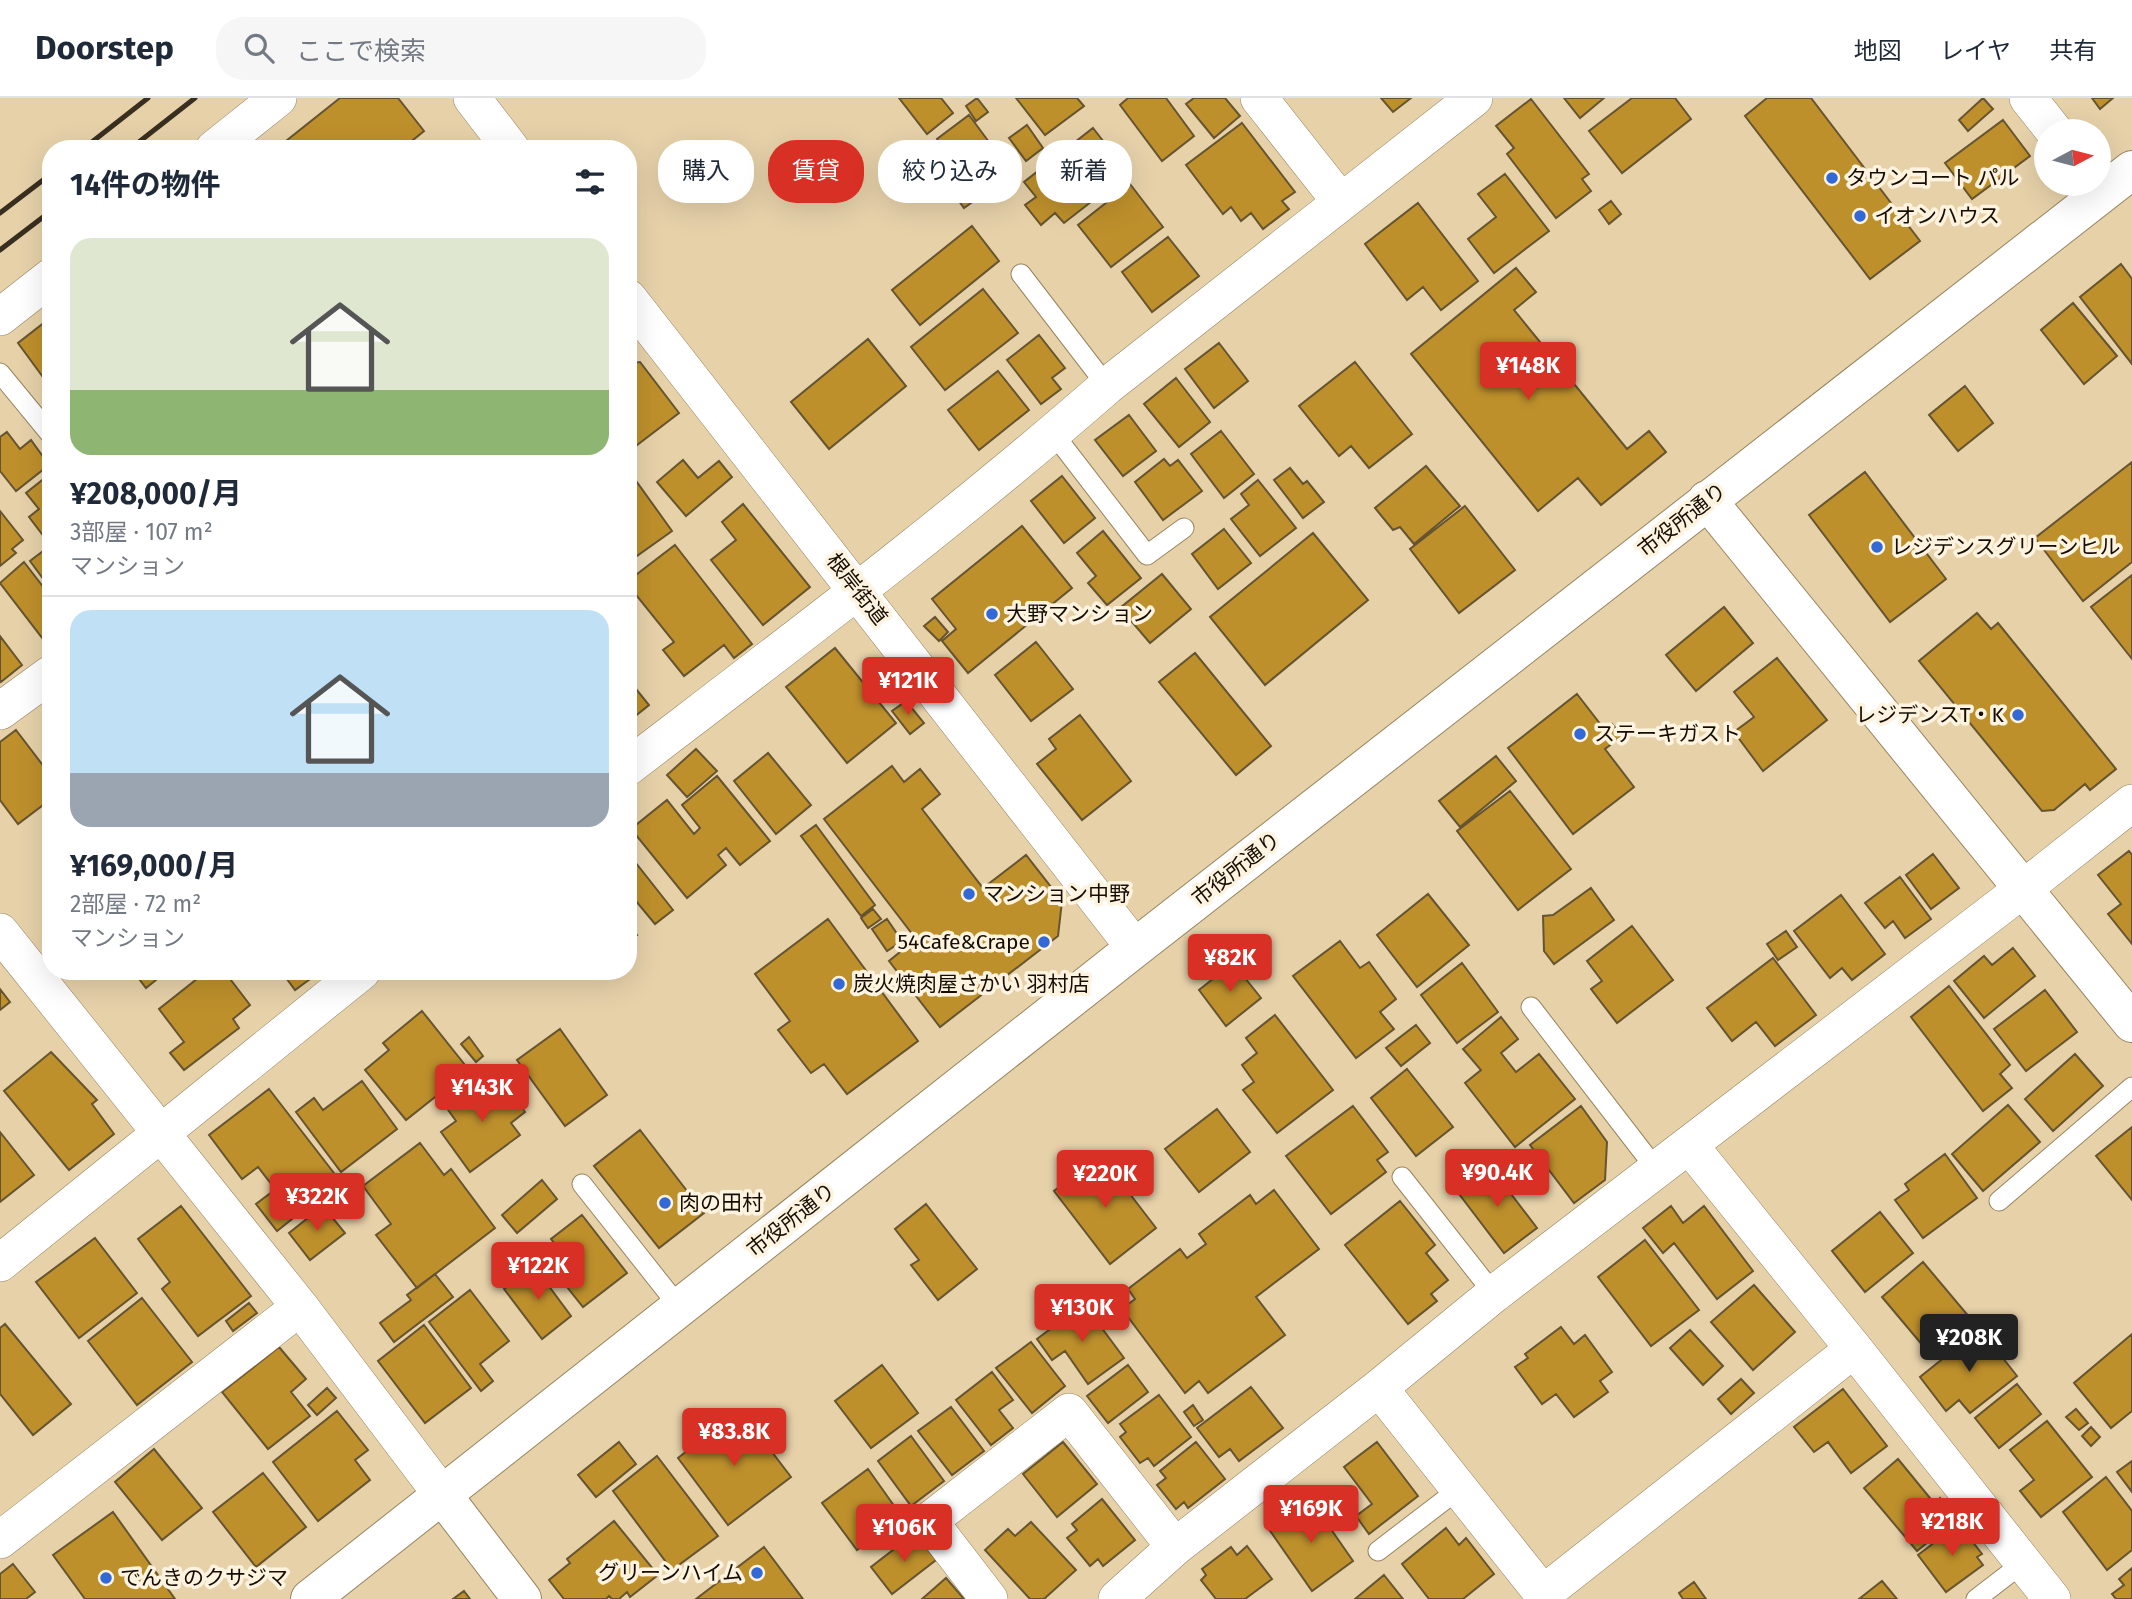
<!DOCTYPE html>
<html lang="ja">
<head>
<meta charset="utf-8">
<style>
	:root { --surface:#fff; --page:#f6f6f7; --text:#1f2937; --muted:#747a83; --line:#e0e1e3; --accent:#d93025 }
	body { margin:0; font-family:"Fira Sans","Noto Sans JP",sans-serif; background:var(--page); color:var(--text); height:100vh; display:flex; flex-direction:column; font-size:26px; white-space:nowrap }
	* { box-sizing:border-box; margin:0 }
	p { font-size:23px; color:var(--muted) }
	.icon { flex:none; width:38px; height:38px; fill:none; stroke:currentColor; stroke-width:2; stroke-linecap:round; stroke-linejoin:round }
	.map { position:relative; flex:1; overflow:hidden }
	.sheet { position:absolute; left:42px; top:42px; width:595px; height:840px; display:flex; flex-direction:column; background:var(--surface); border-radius:28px; box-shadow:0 7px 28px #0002 }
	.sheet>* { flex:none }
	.guide { position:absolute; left:658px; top:42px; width:665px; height:63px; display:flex; gap:14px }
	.needle { width:46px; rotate:83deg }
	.fabs { position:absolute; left:2034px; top:21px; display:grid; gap:14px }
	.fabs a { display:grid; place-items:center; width:77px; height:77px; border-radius:50%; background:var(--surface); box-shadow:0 7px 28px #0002; font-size:35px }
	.price { position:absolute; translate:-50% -60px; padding:0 16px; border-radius:7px; background:var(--accent); color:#fff; font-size:23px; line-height:46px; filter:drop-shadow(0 2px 4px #0008) }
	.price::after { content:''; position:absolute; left:50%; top:42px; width:21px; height:16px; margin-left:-10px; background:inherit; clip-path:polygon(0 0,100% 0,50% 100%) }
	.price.selected { background:#222; color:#fff }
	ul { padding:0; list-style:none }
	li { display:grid; align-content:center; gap:14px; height:371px; padding:0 28px }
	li+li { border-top:2px solid var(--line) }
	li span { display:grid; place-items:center; height:217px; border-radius:21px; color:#555 }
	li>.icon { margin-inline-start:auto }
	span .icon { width:126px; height:126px; fill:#fffc; stroke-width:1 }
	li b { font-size:30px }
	h2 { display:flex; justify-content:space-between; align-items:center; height:84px; padding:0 28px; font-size:30px }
	.chip { padding:0 24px; border-radius:28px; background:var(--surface); box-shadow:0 7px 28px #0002; font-size:24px; line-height:63px }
	.chip.selected { background:var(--accent); color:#fff }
	header { display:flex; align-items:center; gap:42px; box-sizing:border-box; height:98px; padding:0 35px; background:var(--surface); border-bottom:2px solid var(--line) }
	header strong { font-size:33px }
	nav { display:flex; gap:38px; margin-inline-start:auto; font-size:24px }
	.search { width:490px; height:63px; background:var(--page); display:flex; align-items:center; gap:18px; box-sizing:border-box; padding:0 24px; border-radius:28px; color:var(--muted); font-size:26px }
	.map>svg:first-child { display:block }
</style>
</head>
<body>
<header>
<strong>Doorstep</strong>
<div class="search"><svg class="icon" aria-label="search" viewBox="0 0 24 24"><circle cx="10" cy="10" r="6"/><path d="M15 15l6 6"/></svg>ここで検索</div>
<nav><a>地図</a><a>レイヤ</a><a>共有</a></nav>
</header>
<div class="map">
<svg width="2132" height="1501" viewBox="0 0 2132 1501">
	<rect width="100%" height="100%" fill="#e6d1a9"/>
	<path fill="#be902c" stroke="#665430" stroke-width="2" d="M340,0H398L424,33L402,51H292L286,43Z
		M899,0H941L953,15L927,36Z
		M977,0L988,14L976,23L966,8Z
		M1016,0H1077L1084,8L1045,37Z
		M1128,0H1166L1194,38L1162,63L1120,7Z
		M1194,0H1225L1240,18L1214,40L1186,6Z
		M1381,0H1411L1393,14Z
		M1564,0H1604L1580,20Z
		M1632,0H1675L1691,21L1622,75L1589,33Z
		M1767,0H1811L1920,143L1870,181L1745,18Z
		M1983,0L1993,11L1968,33L1959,22Z
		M2092,0H2113L2100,11Z
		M1531,1L1589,76L1582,81L1591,93L1556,120L1507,56L1514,50L1496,28Z
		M969,17L1003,63L985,77L993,89L964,110L943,81L958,70L937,41Z
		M2003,22L2030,58L1972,101L1945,65Z
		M1242,25L1295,94L1282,103L1289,111L1263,131L1251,115L1241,123L1231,109L1223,116L1186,67Z
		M1027,27L1043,50L1026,63L1009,40Z
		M1093,30L1128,75L1064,125L1055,115L1041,127L1025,107L1036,99L1024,84Z
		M1505,76L1549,133L1494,175L1468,141L1496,119L1478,96Z
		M1130,86L1163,129L1111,169L1078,127Z
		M1611,103L1621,116L1609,126L1599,112Z
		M1418,105L1478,183L1441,212L1423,189L1407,202L1365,146Z
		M972,128L999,163L920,227L892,192Z
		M1168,139L1199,178L1152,214L1122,174Z
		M2121,166L2132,181V266L2080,199Z
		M1516,170L1536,194L1514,212L1627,351L1649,333L1666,354L1601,407L1578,380L1538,413L1411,256Z
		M983,191L1018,235L945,292L911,249Z
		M2073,205L2117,258L2084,286L2041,232Z
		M45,224L51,232V284L48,286L18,245Z
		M1039,237L1065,270L1052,280L1061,291L1041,306L1007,262Z
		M868,241L906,288L829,351L791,304Z
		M1219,245L1248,283L1214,310L1185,271Z
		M628,259L633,265L640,264L679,315L628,354Z
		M1355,264L1412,336L1369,370L1351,348L1339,358L1299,308Z
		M998,273L1029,312L979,352L948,312Z
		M1176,280L1210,324L1179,349L1144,306Z
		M1965,288L1993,325L1958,353L1929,317Z
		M1129,317L1156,353L1123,378L1095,342Z
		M1221,333L1254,376L1224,400L1191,356Z
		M7,334L20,351L31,342L49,367L16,393L0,373V339Z
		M1164,361L1170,368L1178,362L1202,393L1163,422L1135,384Z
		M683,362L698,380L719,363L732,379L686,418L657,384Z
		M2132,364V464L2083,503L2035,440Z
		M1426,368L1460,408L1414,446L1400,429L1393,432L1375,410Z
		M1290,370L1303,386L1307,383L1324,404L1303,420L1274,382Z
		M629,373L672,433L634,460L628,451Z
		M1865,374L1946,481L1890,524L1809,417Z
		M51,375V429L42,436L29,419L39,411L26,395Z
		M1062,378L1095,420L1064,445L1031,403Z
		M1258,382L1296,430L1260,458L1231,421L1249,407L1241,396Z
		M743,406L810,489L763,527L711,462L736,442L722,424Z
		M1465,408L1515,472L1459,515L1410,451Z
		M0,413L23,442L12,451L16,455L0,468Z
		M1022,428L1072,490L968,575L942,543L956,531L932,501Z
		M1224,431L1251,465L1218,491L1192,456Z
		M1103,433L1141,480L1107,507L1088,485L1096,478L1077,455Z
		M1313,435L1368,502L1265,587L1210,519Z
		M51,447V484L47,486L30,463Z
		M675,447L752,546L734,560L724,547L684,578L663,552L674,544L628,487V483Z
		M24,464L51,499V535L43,541L0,485Z
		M1162,476L1191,511L1150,545L1120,510Z
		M2132,477V561L2091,509Z
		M1724,509L1753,545L1696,593L1666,557Z
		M1977,515L1991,531L1998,525L2116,671L2090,692L2085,686L2054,712L2042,713L1919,563Z
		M935,519L948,534L939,543L924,528Z
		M0,538L22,567L1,584L0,582Z
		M1036,544L1073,591L1031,623L995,577Z
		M835,550L896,625L847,665L786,589Z
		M1195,555L1271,648L1236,677L1159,584Z
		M1777,560L1827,622L1763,673L1734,634L1754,619L1734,594Z
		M628,581L649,607L628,624Z
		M1577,596L1605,632L1612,626L1622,638L1605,651L1634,689L1573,736L1508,650Z
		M906,603L924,625L910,636L892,613Z
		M1080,617L1131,683L1082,722L1037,666L1056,651L1049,641Z
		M16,632L51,678V701L18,726L0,702V644Z
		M696,651L717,673L687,699L667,677Z
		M768,655L811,707L776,736L734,683Z
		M1496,658L1516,683L1460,729L1439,703Z
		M892,668L904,684L920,671L940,696L922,711L983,790L1026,757L1062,803L1058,838L940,929L889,863L916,841L824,721Z
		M717,678L770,743L740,767L726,750L718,757L726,767L687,800L631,731L667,702L694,736L700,730L682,707Z
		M1510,693L1571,771L1518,812L1457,733Z
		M816,727L875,807L861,818L801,738Z
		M2129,753L2132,757V846L2108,816L2121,806L2098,777Z
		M628,755L673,812L655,826L631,797L628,799Z
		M1933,756L1959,790L1931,811L1906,777Z
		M1900,779L1931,821L1905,840L1893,823L1885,830L1865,805Z
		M1591,790L1614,822L1554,866L1544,853L1543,818L1553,817Z
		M1428,796L1469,847L1417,889L1377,837Z
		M1841,797L1885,856L1852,882L1842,870L1830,880L1794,833Z
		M873,811L881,821L868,830L861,820Z
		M828,821L918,943L847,996L824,966L811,975L778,932L790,923L755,876Z
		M887,821L902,843L887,853L872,831Z
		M628,827L637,837L628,844Z
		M1632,828L1673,882L1617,925L1591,891L1602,883L1587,863Z
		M1786,833L1797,849L1778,862L1767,846Z
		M1340,843L1360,870L1369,864L1396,901L1380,914L1394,931L1356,960L1293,878Z
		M2013,850L2035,878L1984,920L1954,883L1984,858L1992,867Z
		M1773,860L1816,917L1775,948L1756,924L1732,943L1707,910Z
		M1233,865L1261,900L1226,928L1199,892Z
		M1462,865L1498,914L1457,945L1421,897Z
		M133,873H167L146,890Z
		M207,873H224L250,907L233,921L239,930L184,972L170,955L184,944L159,911Z
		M281,873H321L295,892Z
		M1949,888L2010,967L2000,976L2012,990L1983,1013L1911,919Z
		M0,891L10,904L0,912Z
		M2045,892L2077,934L2026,973L1994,931Z
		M422,913L469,972L406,1022L365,972L389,952L383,945Z
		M1275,917L1333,992L1277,1035L1243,992L1254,984L1242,967L1257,955L1246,940Z
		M1501,919L1518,941L1501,955L1516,974L1539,956L1575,1001L1515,1049L1465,985L1481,972L1463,951Z
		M1416,927L1430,945L1401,968L1386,950Z
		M560,931L607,997L565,1028L517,962Z
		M469,939L483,958L476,964L461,946Z
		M51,954L97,1002L92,1006L114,1036L69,1072L4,993Z
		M2075,956L2103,988L2053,1033L2025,1001Z
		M1407,971L1453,1029L1416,1058L1371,1000Z
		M485,979L500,1000L510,993L525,1014L511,1025L520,1037L470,1074L441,1034L456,1023L446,1009Z
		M362,983L397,1031L341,1074L296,1014L314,1000L323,1012Z
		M269,991L337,1079L292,1113L258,1069L242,1081L209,1037Z
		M2008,1007L2040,1044L1983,1093L1952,1056Z
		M1353,1008L1388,1054L1377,1062L1386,1074L1331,1116L1286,1058Z
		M1581,1008L1607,1044L1605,1082L1574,1105L1530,1047Z
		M1217,1011L1250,1054L1199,1094L1165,1051Z
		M2132,1029V1102L2096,1058Z
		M640,1032L704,1115L659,1150L594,1068Z
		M0,1034L34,1077L0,1104Z
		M420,1045L444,1077L451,1071L495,1130L417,1190L376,1137L391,1126L363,1088Z
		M1945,1056L1977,1100L1923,1140L1895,1102L1909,1092L1905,1086Z
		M1100,1057L1156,1130L1110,1166L1054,1093Z
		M1489,1067L1537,1130L1504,1155L1456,1092Z
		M542,1082L557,1101L517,1135L502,1117Z
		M1274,1092L1319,1151L1256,1199L1285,1237L1208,1295L1199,1283L1185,1295L1122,1211L1135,1201L1128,1191L1180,1151L1187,1160L1206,1146L1199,1136L1250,1097L1256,1106Z
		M272,1094L292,1121L277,1133L256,1106Z
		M1400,1103L1435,1147L1426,1155L1448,1182L1431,1196L1437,1203L1408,1226L1345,1147Z
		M926,1106L977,1171L938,1202L911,1167L919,1162L895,1131Z
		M181,1108L251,1198L198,1238L162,1191L170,1184L138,1141Z
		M323,1108L345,1135L310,1162L289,1135Z
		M1671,1108L1683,1125L1704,1108L1753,1173L1717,1201L1674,1145L1663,1155L1643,1130Z
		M1880,1114L1913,1155L1865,1194L1832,1153Z
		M582,1117L627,1175L583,1209L555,1174L568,1163L551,1141Z
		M95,1140L137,1195L79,1240L36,1184Z
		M1645,1142L1699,1212L1651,1248L1598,1179Z
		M1923,1164L1970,1220L1929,1255L1882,1199Z
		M534,1168L571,1218L542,1241L504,1191Z
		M435,1176L453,1199L394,1244L380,1225L411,1202L407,1197Z
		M1754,1187L1795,1234L1753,1272L1711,1224Z
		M470,1192L509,1243L480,1266L493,1283L481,1293L429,1224Z
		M142,1200L192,1264L137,1307L88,1243Z
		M249,1205L257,1215L233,1233L226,1223Z
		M1084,1206L1124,1260L1088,1286L1065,1253L1052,1262L1037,1241Z
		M5,1226L71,1306L33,1337L0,1296V1230Z
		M424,1227L471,1290L425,1325L378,1263Z
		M1561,1229L1574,1246L1585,1237L1612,1274L1600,1283L1608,1294L1574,1319L1556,1296L1542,1306L1515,1269L1528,1260L1525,1256Z
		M1980,1231L2017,1278L1970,1315L1959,1302L1946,1313L1920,1279Z
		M1690,1232L1723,1268L1703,1287L1670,1250Z
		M2132,1236V1313L2111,1330L2074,1285Z
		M1031,1244L1065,1288L1032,1315L996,1270Z
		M279,1249L306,1281L291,1294L310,1318L268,1351L222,1294Z
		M882,1267L918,1315L871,1350L835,1303Z
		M1128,1267L1148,1294L1108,1325L1087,1298Z
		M992,1274L1013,1302L999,1312L1013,1330L991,1347L956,1302Z
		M1741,1281L1754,1295L1731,1316L1718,1301Z
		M2017,1286L2041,1316L1999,1350L1975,1320Z
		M1251,1289L1283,1330L1239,1363L1230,1351L1219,1359L1197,1330Z
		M327,1290L336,1300L317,1317L308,1307Z
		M1843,1291L1887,1348L1851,1375L1828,1344L1814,1354L1794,1329Z
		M1159,1297L1191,1339L1154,1368L1148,1360L1140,1365L1120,1339L1126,1334L1120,1326Z
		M1193,1307L1203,1322L1194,1328L1184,1314Z
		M951,1309L984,1353L952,1377L918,1333Z
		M2076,1311L2088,1325L2079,1332L2066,1319Z
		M740,1312L791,1379L728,1427L678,1360Z
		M337,1313L368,1352L355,1362L370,1382L318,1423L273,1364Z
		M2047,1323L2092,1379L2041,1419L2020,1393L2034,1382L2010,1352Z
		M2091,1329L2100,1339L2091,1348L2082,1338Z
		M911,1338L944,1383L911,1408L878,1363Z
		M619,1344L636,1366L596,1399L578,1377Z
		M1063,1344L1097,1386L1057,1419L1023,1376Z
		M1196,1344L1225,1381L1188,1410L1184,1404L1176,1411L1157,1387L1166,1380L1160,1373Z
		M1377,1344L1418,1398L1369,1436L1356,1418L1372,1406L1344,1369Z
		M154,1351L202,1410L162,1442L115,1384Z
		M657,1358L718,1438L672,1472L613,1393Z
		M1898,1361L1934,1405L1940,1400L1957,1420L1917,1453L1864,1390Z
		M2132,1363V1394L2117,1374Z
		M868,1371L902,1419L857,1452L822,1405Z
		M263,1375L306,1429L256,1469L213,1414Z
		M2106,1379L2132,1413V1452L2107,1472L2063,1414Z
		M1102,1401L1135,1442L1103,1468L1098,1461L1090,1468L1067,1440L1077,1432L1072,1426Z
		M1310,1401L1353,1463L1312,1493L1268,1430Z
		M113,1414L175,1501H85L53,1457Z
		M614,1423L658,1477L630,1499L627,1494L619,1501H612L609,1498L606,1501H564L549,1482L570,1465L567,1461Z
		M1031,1424L1076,1472L1044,1501H1030L985,1452L1008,1431L1015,1438Z
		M1959,1426L1982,1456L1977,1459L1983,1467L1946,1494L1918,1457Z
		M1446,1430L1459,1447L1466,1440L1494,1476L1463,1501H1429L1402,1466Z
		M915,1435L936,1462L892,1496L871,1469Z
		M1247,1448L1272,1481L1245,1501H1216L1201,1482L1206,1477L1202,1471L1231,1449L1237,1457Z
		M764,1449L803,1501H696Z
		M13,1466L35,1494L26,1501H0V1476Z
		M2132,1470V1501H2116L2112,1496L2124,1487L2119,1481Z
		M1384,1477L1403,1501H1355Z
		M946,1480L964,1501H922Z
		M1882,1483L1897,1501H1859Z
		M1694,1484L1706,1501H1683L1679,1495Z
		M464,1493L470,1501H453Z"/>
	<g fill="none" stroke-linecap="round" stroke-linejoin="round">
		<defs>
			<path id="lane" d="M1021,176L1107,288
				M0,275L51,337
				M1053,335L1147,457L1184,430
				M1531,909L1656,1071
				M1402,1079L1494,1196
				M582,1086L680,1210
				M1999,1103L2132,989
				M1378,1453L1459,1391
				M1976,1501L2023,1465"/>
			<path id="street" d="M472,0L511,51
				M1259,0L1341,104
				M2028,0L2054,33
				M214,51L278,0
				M628,200L1135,850
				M0,219L51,179
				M0,613L51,576
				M628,669C790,545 954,422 1107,288L1474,0
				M0,834L300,1209L443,1398
				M1689,1047L1854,1251L2052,1501
				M0,1165L362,873
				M1379,1290L1547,1501
				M0,1442L300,1209
				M1543,1496L1854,1251
				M989,1501L929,1423L1069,1314L1175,1449
				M1117,1501L1175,1449L1379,1290L1494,1196L2023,791L2132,705"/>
			<path id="secondary" d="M1707,402L2132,925
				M443,1398L522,1501
				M310,1501L1135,850L2132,72"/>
		</defs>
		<use href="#lane" stroke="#98845f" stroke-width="21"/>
		<use href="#street" stroke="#98845f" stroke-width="38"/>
		<use href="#secondary" stroke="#98845f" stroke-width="40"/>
		<use href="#lane" stroke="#fff" stroke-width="19"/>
		<use href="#street" stroke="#fff" stroke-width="37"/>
		<use href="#secondary" stroke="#fff" stroke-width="38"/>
		<path stroke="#392f1f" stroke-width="5" d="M83,51L148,0
			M130,51L195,0
			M0,115L51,76
			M0,152L51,113"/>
	</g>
	<g fill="#3368d7" stroke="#fef3df" stroke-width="2.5">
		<circle cx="1832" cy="80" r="7"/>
		<circle cx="1860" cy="118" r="7"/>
		<circle cx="1877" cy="449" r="7"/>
		<circle cx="992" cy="516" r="7"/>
		<circle cx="2018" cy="617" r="7"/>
		<circle cx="1580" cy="636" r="7"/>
		<circle cx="969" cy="796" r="7"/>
		<circle cx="1044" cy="844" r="7"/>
		<circle cx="839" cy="886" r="7"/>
		<circle cx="665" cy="1105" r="7"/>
		<circle cx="757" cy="1475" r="7"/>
		<circle cx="106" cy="1480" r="7"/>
	</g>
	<g text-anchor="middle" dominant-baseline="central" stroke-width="7" stroke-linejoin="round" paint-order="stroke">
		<g font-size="21" fill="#150d02" stroke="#fef3df" text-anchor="start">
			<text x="1846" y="80">タウンコート パル</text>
			<text x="1874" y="118">イオンハウス</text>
			<text x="1891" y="449">レジデンスグリーンヒル</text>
			<text x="1006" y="516">大野マンション</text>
			<text x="2004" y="617" text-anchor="end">レジデンスT・K</text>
			<text x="1594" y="636">ステーキガスト</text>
			<text x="983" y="796">マンション中野</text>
			<text x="1030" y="844" text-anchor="end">54Cafe&amp;Crape</text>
			<text x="853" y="886">炭火焼肉屋さかい 羽村店</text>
			<text x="679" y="1105">肉の田村</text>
			<text x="743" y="1475" text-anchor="end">グリーンハイム</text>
			<text x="120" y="1480">でんきのクサジマ</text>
		</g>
		<g font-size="21" fill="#150d02" stroke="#fef3df">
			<text transform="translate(1682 422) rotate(-38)">市役所通り</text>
			<text transform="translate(857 491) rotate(52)">根岸街道</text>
			<text transform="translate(1236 771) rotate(-38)">市役所通り</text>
			<text transform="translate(791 1122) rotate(-38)">市役所通り</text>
		</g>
	</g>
</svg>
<div class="fabs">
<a><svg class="needle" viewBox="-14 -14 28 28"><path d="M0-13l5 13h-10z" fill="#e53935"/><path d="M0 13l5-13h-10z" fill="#747a83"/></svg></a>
</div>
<b class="price" style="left:1528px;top:304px">¥148K</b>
<b class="price" style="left:908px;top:619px">¥121K</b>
<b class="price" style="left:1230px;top:896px">¥82K</b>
<b class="price" style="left:482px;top:1026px">¥143K</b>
<b class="price" style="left:1497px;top:1111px">¥90.4K</b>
<b class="price" style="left:1105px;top:1112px">¥220K</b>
<b class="price" style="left:317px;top:1135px">¥322K</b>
<b class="price" style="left:538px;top:1204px">¥122K</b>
<b class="price" style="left:1082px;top:1246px">¥130K</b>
<b class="price selected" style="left:1969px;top:1276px">¥208K</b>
<b class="price" style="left:734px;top:1370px">¥83.8K</b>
<b class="price" style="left:1311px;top:1447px">¥169K</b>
<b class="price" style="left:1952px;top:1460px">¥218K</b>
<b class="price" style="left:904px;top:1466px">¥106K</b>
<div class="guide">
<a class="chip">購入</a>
<a class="chip selected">賃貸</a>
<a class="chip">絞り込み</a>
<a class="chip">新着</a>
</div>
<section class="sheet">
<h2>14件の物件<svg class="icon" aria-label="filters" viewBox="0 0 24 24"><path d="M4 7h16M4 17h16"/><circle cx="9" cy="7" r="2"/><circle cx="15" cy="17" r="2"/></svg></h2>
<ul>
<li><span style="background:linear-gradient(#dfe7d0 70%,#8fb573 0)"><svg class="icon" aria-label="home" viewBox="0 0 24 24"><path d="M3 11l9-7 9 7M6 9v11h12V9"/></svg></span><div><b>¥208,000/月</b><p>3部屋 · 107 m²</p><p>マンション</p></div></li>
<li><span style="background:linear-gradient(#bfe0f5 75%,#9aa5b1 0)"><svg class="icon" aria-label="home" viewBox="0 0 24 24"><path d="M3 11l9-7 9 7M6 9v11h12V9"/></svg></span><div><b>¥169,000/月</b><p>2部屋 · 72 m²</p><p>マンション</p></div></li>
</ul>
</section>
</div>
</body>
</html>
